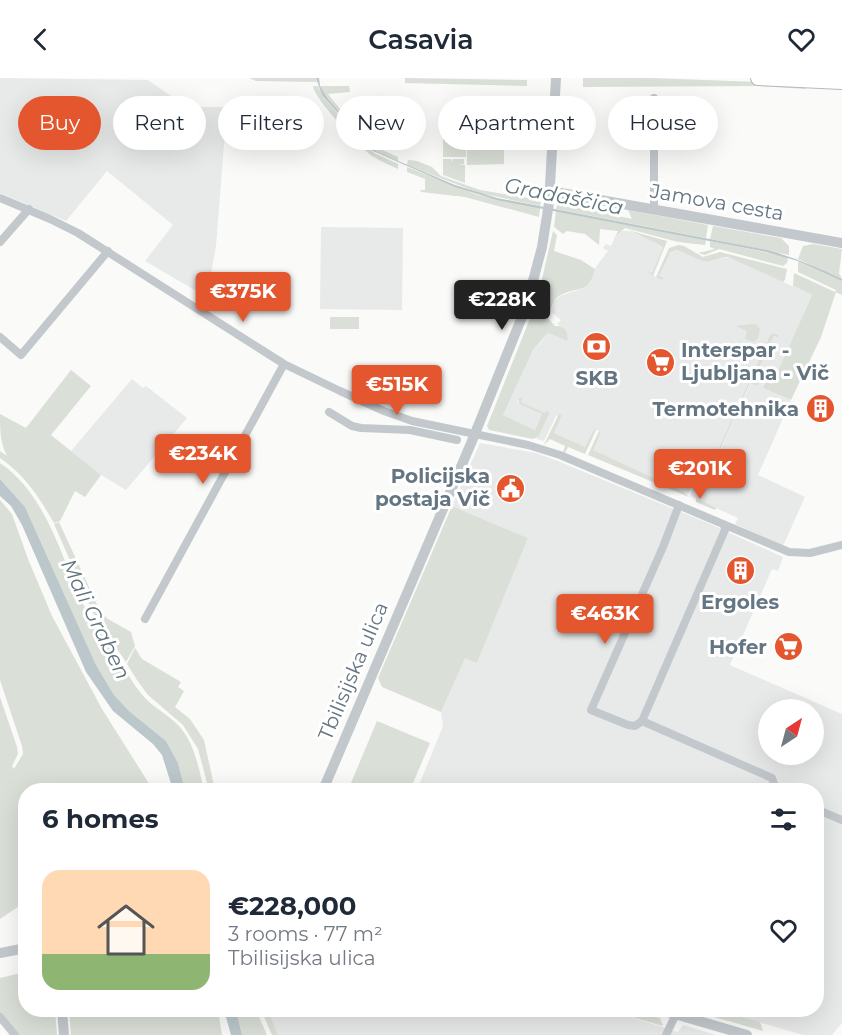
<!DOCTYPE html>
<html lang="en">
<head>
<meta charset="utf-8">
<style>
	:root { --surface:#fff; --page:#f2f2f3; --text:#1f2937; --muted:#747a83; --line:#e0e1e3; --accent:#e4572e }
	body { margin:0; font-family:Montserrat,sans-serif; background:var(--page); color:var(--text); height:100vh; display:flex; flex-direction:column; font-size:22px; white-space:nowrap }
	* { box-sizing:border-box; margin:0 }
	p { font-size:20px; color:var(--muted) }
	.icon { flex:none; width:33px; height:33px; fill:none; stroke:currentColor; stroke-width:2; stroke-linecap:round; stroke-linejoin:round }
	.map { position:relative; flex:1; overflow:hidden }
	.side { position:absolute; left:18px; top:705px; width:806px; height:234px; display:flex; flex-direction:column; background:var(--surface); border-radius:24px; box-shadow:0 6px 24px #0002 }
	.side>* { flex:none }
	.top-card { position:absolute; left:18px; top:18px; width:807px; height:54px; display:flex; gap:12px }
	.needle { width:39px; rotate:36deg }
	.tools { position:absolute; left:758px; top:621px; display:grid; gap:12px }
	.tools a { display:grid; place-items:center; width:66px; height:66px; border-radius:50%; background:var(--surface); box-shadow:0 6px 24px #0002; font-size:30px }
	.price { position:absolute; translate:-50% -51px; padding:0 14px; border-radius:6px; background:var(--accent); color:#fff; font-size:20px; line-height:39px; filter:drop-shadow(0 2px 3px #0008) }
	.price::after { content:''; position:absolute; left:50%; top:36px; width:18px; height:14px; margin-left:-9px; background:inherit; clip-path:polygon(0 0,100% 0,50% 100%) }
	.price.on { background:#222; color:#fff }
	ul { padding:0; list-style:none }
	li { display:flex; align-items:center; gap:18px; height:150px; padding:0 24px }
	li+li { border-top:2px solid var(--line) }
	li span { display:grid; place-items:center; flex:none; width:168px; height:120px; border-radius:18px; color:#555 }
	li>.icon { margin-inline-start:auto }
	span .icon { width:72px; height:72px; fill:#fffc; stroke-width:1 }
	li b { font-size:26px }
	h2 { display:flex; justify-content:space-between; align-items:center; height:72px; padding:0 24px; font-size:26px }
	.pill { padding:0 21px; border-radius:27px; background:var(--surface); box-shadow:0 6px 24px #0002; font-size:21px; line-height:54px }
	.pill.on { background:var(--accent); color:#fff }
	header { display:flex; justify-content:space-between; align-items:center; height:78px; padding:0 24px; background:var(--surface); font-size:27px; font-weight:600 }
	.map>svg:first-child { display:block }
</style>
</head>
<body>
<header><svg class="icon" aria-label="back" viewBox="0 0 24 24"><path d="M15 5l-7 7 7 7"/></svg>Casavia<svg class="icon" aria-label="heart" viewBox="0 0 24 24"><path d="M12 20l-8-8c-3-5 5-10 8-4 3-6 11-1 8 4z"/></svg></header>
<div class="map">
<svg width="842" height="957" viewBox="0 0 842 957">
	<rect width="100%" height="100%" fill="#fafaf8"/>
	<path fill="#e8e9e9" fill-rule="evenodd" d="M0,0L148,2L181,25L194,29H227L216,168L211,196L203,217L145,183L173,147L107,93L66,143L0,115Z
		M321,149L403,150L402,232L320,231Z
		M622,153H628L651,162L663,171L652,195L648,194L661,202L659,198L668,177L676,172L711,183L718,179L731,180L812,217L772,306L766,303L763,310L791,322L758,397L805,419L783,468L735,446L738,440L698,422L751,304L757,308L756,298L774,258L779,260L774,255L770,257L696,421L690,418L701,394L699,390H694L699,392L688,416L592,372L601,354L594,351L585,369L554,355L562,337L556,338L544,363L537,361L549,333L548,331L545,335L521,324L523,319L517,323L542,336L535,352L503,337L533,272L543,262L548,255L567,263L565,252L557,246L561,242L551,234L554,223L560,218L584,210L595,190L608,173L603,170L606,166L611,168L615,159Z
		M132,301L143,310L146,308L187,340L126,412L101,397L71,373Z
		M480,365L536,375L560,384L708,445L783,479L778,493L772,491L730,587L842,636V945L832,957H803L717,932H816V712H417L443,648L441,634L465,579L477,585L528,460L452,428ZM768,632H813V676H768Z
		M268,932H607L678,954L683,947L716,957H278Z"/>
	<path fill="#dadfd7" d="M249,0H316L317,4L256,3Z
		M405,0L527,2V8L405,5Z
		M583,0H651L806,6V11L760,8L583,9Z
		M313,8H318L322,17L365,68L376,76L398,86V91C390,87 380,83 372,78C360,69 314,21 313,8Z
		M320,8H349L350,14L328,16L364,61L380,71L398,79V83C391,80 383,77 376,74C361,64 329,25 320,8Z
		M443,49H466V51L460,52L458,71H466V79H443Z
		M494,50H504V86L467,87V71H479V59L490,60V65H496Z
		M443,81H451L452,84L453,81H464V86L458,87H465V105L443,97Z
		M408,82L417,83L432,89L441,98L480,112L534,121L541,124L540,128L479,115L407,87Z
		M407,89L478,117L540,130L539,139L465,119L421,114L420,112H425V101L407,94Z
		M563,121L581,124L586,131L632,141L628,132L708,147L706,160L556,131L558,124Z
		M556,133L706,162L705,167L678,164L625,150L615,159L618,153L600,151L599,167L585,156L567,153L563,156L554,149Z
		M713,148L781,160L789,168V177L710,161Z
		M628,152L667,163L653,198L647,193L652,195L663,170L654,164Z
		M553,153L557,157L554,173L581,182L595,191C588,218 577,207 559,218C551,223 552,233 547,239L555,248C565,247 569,255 567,263L548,255L533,272L503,337L535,352L542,336L520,326L518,321L523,319L521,324L545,335L548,331L549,336L538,359L533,361L489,352L487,348L537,223Z
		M710,163L788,179L787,185L783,188L719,171L705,177L698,175L715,171L710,169Z
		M813,166L842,171L839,195L842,201L798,181L803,168Z
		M678,167L684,168L703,179L720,174L787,191L785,202L783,204L728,179C718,178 712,185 704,183C694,181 686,174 676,172L670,175L659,198L664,200L661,202L656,199L669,170Z
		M798,183L842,203V217L836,214L821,259L791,322L763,310L766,304L772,306L812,217L793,208L794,195L835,214L836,212L798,194Z
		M330,239H359V251H330Z
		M751,246L757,247L760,251L758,260L754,264L745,261L747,253L736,248Z
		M773,255L778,257L779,260L774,258L756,297L761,300L758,308L750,305L698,421L716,430L715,432L696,424V421L770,257Z
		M71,292L91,308L51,357L101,397L85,419L75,413L60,443L54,445C39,419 25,397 0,380V373L7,378C0,364 0,352 0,336L26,350Z
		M559,336L562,337L554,355L585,369L594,351L596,352L585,376L568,369L565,375L563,374L565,368L550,361L544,367Z
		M599,353L601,354L593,372L684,414L689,419L588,377Z
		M0,385C52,421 62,489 91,541C99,554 109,565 117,578C126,592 133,607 145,620C156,631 170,638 180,649C195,667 199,691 204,712H185L178,685L166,663L129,633L114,617L96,587L25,429L0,401Z
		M0,422L12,436L28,481L52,538L102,631L153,712H26L25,824L0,841V619L17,669L18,676L12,688L14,691L23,676L22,668L0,602Z
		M452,428L528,460L477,585L465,580L441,634L382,609L378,600Z
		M59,444L100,533L108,541L131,554L135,568L126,584L95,539L54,446Z
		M135,570L142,581L181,604L178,609L184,613L175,629L190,641L204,662L215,712H209L198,671L183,647L148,617L137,602L127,586Z
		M377,643L430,665L410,712H348Z
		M25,894L26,932H55L57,957H17L0,936V900Z
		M69,932H218L222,957H71Z
		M236,932H256L267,957H242Z
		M261,932H268L278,957H272Z
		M607,932H631L660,940L663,948Z
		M690,932H717L760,944L763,953Z"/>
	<path fill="#bbc7cb" d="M316,0H319L320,8L328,21L362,62L377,74L455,107L497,120L767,172C793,179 817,189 842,201V203L798,183L766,174L497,122L455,109L371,72L322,17Z
		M0,401L25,429L96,587L114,617L129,633L166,663L178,685L185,712H173L162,677L153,666L113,633L86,594L22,447L11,428L0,418Z
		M224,932H236L242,957H231Z"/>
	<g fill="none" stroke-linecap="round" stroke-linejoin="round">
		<defs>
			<path id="primary" d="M758,0L842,4"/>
		</defs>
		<use href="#primary" stroke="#b5babe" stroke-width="16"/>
		<path stroke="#c3c8cc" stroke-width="8" d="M0,120L50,141L78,155L284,286L340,313L384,333L412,343L528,367L560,377L789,474L810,475L842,467
			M654,131V20
			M0,164L29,131
			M0,259L21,277L108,173
			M329,334L352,348L361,350L410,352L457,362
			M679,427L663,469L591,632L628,647L635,648L642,643L725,452L724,447
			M145,541L284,286
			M642,643L772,700L776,712
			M816,731L842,742
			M0,939L15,957
			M666,957L676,936"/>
		<path stroke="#c3c8cc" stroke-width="10" d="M550,113L842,165
			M323,712L472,363L526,229L542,169L549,125L556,0
			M0,875L26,870
			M62,932L64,957
			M661,932L747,957"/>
		<use href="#primary" stroke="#fff" stroke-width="14"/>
	</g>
	<defs>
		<symbol id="bank-disc" viewBox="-11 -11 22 22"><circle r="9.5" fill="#e4572e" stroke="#fff"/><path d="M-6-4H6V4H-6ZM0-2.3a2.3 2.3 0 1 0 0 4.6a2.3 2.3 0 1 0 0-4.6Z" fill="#fff"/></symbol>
		<symbol id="supermarket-disc" viewBox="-11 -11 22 22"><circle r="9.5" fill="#e4572e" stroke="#fff"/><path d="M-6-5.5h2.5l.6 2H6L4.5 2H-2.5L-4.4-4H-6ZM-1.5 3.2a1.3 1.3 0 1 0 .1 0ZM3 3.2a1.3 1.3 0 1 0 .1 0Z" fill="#fff"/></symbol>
		<symbol id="building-disc" viewBox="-11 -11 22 22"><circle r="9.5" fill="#e4572e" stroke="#fff"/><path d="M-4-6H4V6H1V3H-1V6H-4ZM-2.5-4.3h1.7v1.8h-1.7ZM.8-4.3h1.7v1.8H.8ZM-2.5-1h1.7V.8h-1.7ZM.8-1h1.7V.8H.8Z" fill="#fff"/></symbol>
		<symbol id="civic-disc" viewBox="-11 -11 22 22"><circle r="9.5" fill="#e4572e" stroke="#fff"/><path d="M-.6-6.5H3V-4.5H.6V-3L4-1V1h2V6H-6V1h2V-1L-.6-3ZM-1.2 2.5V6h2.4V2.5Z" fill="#fff"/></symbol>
	</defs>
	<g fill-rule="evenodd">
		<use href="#bank-disc" x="580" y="252" width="33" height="33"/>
		<use href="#supermarket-disc" x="644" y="268" width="33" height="33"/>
		<use href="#building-disc" x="804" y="314" width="33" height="33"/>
		<use href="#civic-disc" x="494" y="394" width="33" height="33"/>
		<use href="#building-disc" x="724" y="476" width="33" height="33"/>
		<use href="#supermarket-disc" x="772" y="552" width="33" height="33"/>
	</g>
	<g text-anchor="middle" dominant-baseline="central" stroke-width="6" stroke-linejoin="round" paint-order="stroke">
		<g font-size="20" fill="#657683" stroke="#fff">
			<text transform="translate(717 124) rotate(10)">Jamova cesta</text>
			<text transform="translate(353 593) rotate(-67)">Tbilisijska ulica</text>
		</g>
		<g font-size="20" font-weight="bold" fill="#657683" stroke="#fff" text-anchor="end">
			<text x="681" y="272" text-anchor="start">Interspar -<tspan x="681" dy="23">Ljubljana - Vič</tspan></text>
			<text x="597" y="300" text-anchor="middle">SKB</text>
			<text x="799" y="331">Termotehnika</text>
			<text x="490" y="398">Policijska<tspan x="490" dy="23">postaja Vič</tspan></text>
			<text x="740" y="524" text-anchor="middle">Ergoles</text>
			<text x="767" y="569">Hofer</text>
		</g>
		<g font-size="21" font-style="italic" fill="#60757c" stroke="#fff">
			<text transform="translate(564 118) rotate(11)">Gradaščica</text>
			<text transform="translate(96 541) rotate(64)">Mali Graben</text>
		</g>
	</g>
</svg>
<div class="tools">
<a><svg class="needle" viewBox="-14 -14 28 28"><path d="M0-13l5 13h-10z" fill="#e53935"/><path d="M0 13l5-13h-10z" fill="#747a83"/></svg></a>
</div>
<b class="price" style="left:243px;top:245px">€375K</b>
<b class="price on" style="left:502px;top:253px">€228K</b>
<b class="price" style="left:397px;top:338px">€515K</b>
<b class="price" style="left:203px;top:407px">€234K</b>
<b class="price" style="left:700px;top:422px">€201K</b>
<b class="price" style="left:605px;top:567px">€463K</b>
<div class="top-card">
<a class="pill on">Buy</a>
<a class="pill">Rent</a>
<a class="pill">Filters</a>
<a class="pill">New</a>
<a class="pill">Apartment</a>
<a class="pill">House</a>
</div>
<section class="side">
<h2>6 homes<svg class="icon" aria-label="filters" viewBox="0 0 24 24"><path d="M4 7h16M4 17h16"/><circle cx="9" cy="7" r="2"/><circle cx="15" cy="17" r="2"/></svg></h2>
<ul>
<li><span style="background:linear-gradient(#ffd9b3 70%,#8fb573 0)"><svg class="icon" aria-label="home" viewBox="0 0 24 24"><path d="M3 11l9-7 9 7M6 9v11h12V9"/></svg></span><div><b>€228,000</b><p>3 rooms · 77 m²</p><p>Tbilisijska ulica</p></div><svg class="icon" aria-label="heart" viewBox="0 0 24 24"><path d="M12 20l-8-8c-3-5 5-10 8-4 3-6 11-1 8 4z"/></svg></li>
</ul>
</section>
</div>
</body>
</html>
